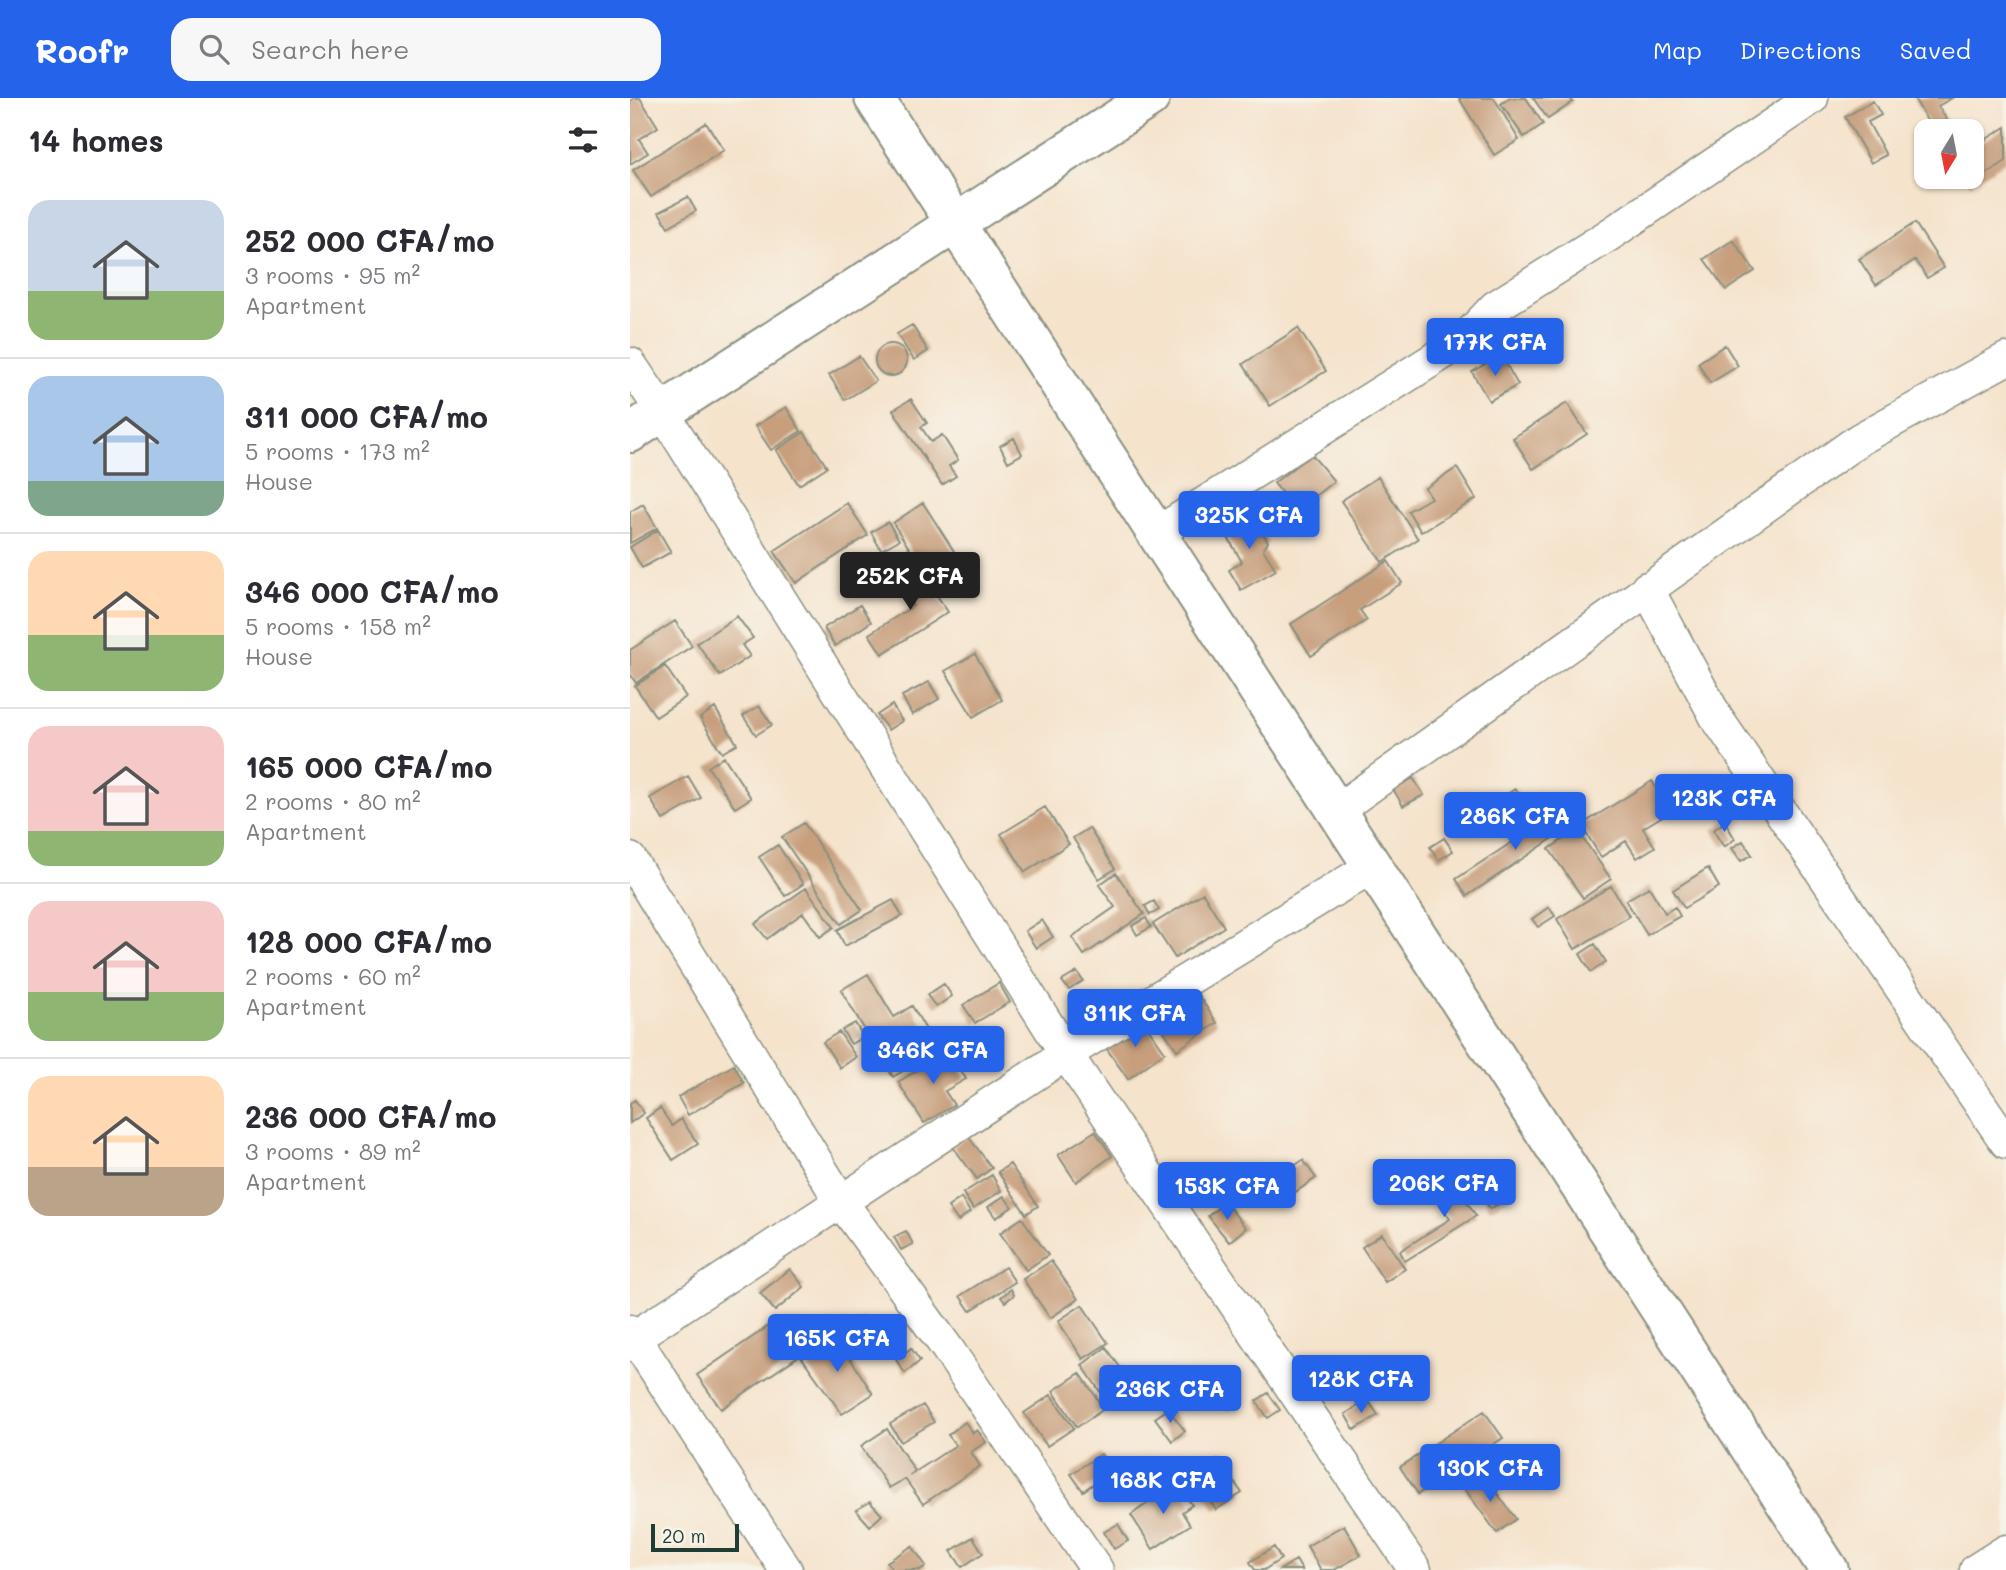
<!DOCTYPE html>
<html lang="en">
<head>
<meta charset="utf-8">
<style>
	:root { --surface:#fff; --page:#f7f7f7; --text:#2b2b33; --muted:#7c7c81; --line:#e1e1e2; --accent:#2563eb }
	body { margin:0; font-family:Mali,sans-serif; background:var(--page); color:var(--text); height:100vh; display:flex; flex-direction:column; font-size:26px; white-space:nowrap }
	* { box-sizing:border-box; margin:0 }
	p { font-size:23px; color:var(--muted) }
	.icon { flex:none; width:38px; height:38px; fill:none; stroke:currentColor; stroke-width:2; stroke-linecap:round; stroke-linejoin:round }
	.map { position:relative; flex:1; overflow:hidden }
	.details { display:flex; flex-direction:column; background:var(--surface); width:630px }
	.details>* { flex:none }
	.needle { width:46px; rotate:190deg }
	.buttons { position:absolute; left:1284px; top:21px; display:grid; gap:14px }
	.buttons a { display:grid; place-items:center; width:70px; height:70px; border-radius:14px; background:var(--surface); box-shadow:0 2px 5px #0004; font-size:35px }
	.scale { position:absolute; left:21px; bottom:18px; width:88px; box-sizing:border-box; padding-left:7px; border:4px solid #1f3d34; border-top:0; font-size:19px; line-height:24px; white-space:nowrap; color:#1f3d34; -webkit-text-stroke:5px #f7f3e8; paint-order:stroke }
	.price { position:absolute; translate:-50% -60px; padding:0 16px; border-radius:7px; background:var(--accent); color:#fff; font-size:23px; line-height:46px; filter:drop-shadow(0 2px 4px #0008) }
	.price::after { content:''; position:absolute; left:50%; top:42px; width:21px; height:16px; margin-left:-10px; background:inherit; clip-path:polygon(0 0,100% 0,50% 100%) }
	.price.selected { background:#222; color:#fff }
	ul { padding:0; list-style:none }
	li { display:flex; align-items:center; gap:21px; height:175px; padding:0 28px }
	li+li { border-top:2px solid var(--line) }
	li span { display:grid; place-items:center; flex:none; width:196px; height:140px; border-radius:21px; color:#555 }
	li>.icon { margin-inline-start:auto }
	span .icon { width:84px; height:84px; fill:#fffc; stroke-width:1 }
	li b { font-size:30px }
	h2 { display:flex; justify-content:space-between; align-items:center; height:84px; padding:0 28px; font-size:30px }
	header { display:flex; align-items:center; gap:42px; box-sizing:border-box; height:98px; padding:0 35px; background:var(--accent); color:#fff }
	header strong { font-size:33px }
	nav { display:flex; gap:38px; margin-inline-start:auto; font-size:24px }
	.search { width:490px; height:63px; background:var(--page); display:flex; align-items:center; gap:18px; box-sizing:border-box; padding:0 24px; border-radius:21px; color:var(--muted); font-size:26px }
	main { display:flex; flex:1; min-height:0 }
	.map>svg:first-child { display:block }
</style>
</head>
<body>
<header>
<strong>Roofr</strong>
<div class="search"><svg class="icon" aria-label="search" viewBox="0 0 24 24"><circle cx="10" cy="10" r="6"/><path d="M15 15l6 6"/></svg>Search here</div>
<nav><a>Map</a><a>Directions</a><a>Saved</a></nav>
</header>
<main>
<section class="details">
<h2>14 homes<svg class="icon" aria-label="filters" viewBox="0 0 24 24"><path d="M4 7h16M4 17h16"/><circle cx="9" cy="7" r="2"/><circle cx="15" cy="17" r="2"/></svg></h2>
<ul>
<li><span style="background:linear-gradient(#c9d6e8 65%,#8fb573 0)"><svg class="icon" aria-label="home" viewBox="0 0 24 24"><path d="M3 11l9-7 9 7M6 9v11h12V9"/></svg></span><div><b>252 000 CFA/mo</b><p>3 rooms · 95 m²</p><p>Apartment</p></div></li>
<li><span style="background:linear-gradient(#a9c7e8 75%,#7fa58c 0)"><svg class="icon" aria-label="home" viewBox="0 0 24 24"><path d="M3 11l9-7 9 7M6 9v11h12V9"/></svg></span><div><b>311 000 CFA/mo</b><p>5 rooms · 173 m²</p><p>House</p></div></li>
<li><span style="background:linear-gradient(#ffd9b3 60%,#8fb573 0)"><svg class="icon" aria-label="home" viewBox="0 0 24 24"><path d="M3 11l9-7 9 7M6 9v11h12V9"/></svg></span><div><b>346 000 CFA/mo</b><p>5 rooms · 158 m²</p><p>House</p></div></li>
<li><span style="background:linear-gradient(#f6c9c9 75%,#8fb573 0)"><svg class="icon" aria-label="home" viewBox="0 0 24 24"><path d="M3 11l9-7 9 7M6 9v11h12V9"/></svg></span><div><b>165 000 CFA/mo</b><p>2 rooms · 80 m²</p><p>Apartment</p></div></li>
<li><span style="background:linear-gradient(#f6c9c9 65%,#8fb573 0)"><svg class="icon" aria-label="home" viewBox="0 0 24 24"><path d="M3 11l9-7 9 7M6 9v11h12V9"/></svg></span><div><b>128 000 CFA/mo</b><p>2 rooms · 60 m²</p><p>Apartment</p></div></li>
<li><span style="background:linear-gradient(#ffd9b3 65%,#b9a48a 0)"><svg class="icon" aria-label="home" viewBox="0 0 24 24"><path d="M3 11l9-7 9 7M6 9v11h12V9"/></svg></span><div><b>236 000 CFA/mo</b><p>3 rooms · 89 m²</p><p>Apartment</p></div></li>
</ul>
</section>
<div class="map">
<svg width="1376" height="1472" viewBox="0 0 1376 1472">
	<rect width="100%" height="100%" fill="#f7f3e8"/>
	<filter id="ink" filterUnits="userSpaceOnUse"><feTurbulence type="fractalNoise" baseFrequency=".0143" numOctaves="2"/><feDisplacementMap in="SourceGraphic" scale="14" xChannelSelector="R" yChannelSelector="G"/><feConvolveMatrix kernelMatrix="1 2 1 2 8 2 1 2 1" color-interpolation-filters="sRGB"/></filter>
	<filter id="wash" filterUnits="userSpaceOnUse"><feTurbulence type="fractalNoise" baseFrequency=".00686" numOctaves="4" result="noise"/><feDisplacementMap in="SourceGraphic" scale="28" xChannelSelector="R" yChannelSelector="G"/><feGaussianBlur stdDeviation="1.57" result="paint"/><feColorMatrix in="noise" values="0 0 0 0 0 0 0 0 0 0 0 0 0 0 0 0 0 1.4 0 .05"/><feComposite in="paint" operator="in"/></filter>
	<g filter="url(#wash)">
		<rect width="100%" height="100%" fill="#f5e3cc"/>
		<g id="blocks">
			<path fill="#c79f7d" d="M5,0H10L28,29L9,41L18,55L0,66V3Z
				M829,0H864L889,42L864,57Z
				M879,0H896L913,26L894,39L871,6Z
				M903,0H940L943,4L918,21Z
				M1284,0H1322L1308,8L1317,22L1302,31Z
				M1243,3L1251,17L1238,24L1256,57L1241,65L1215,19Z
				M76,25L94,52L21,99L3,72Z
				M1376,29V63L1340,86L1336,79H1342V50Z
				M58,99L66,113L38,129L29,114Z
				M1285,125L1314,170L1297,180L1285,162L1246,187L1229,161Z
				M1103,142L1125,173L1096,192L1074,161Z
				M282,227L298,253L284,262L267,236Z
				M668,230L696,273L640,308L613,266Z
				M245 262a16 16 0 1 1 32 0a16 16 0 1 1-32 0Z
				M1095,247L1108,268L1080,285L1068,265Z
				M871,257L888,287L859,303L842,274Z
				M229,258L246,283L215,302L199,277Z
				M281,301L297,325L291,329L301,344L312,337L328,362L319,368L326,378L312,387L263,312Z
				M937,305L957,336L903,371L883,340Z
				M156,309L171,333L141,352L125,328Z
				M174,334L197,369L169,387L146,352Z
				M384,340L392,356L378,364L370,348Z
				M681,356L704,383L666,413L644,385Z
				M827,370L846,401L791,434L778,413L801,400L795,390Z
				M748,379L788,441L752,464L711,403Z
				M217,405L238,437L166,485L144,453Z
				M293,405L327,458L297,478L263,425Z
				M13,406L27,430L0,445V414Z
				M620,413L638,444L633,451L646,472L611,492L599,472L612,464L592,429Z
				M258,424L269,442L251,452L241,434Z
				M28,432L41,454L12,470L0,449Z
				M758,463L772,485L730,512L737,522L681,558L661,526Z
				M287,468L318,514L252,556L239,536L283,508L266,481Z
				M230,507L241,524L205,548L194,530Z
				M107,518L123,540L112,547L120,558L90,578L67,545Z
				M45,523L62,548L6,585L0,576V552Z
				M345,556L372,602L343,619L315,573Z
				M35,568L56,599L26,619L5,588Z
				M299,584L309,601L282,617L272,598Z
				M262,607L272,623L258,632L247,617Z
				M129,608L142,627L126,637L113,618Z
				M85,610L107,646L92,655L70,620Z
				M94,659L121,700L105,710L78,669Z
				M58,678L71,700L33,722L20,700Z
				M783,680L794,697L773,708L763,691Z
				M1022,683L1041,713L1013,730L1025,749L1007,760L996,743L971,759L951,727Z
				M885,691L894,704L870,721L861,707Z
				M895,708L905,724L879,740L870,724Z
				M415,709L439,746L395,774L371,736Z
				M934,710L944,726L837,798L826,781Z
				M1095,724L1105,741L1094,749L1083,732Z
				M174,725L232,812L211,826L152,739Z
				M459,730L485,771L469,781L443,740Z
				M947,732L981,781L953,800L919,751Z
				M814,740L823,753L809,762L800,749Z
				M1113,743L1122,757L1111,763L1102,750Z
				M148,747L173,786L155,798L129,759Z
				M1078,770L1089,789L1054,810L1043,792Z
				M486,775L514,816L454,857L442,839L485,809L469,787Z
				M981,788L999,818L945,851L927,821Z
				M1019,789L1035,815L1045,809L1050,818L1017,837L996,802Z
				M176,790L204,829L190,839L173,815L137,841L125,826Z
				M573,795L594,829L545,860L523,826Z
				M263,802L272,818L215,848L207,832Z
				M524,803L529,812L520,817L515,808Z
				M919,809L925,818L908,829L902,821Z
				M516,820L521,829L507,837L502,828Z
				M412,822L423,839L406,850L395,833Z
				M965,846L976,864L961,874L950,856Z
				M447,874L453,883L439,892L432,883Z
				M238,876L264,919L282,908L308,952L263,979L211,892Z
				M369,885L380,904L345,925L333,907Z
				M314,886L322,898L306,909L297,897Z
				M567,895L587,925L547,952L526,922Z
				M512,921L535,954L498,981L474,947Z
				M225,925L233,939L221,946L212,932Z
				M209,934L226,959L210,970L193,944Z
				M319,953L336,981L315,993L324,1007L294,1025L268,984Z
				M104,967L114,985L58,1017L48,999Z
				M5,1002L14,1015L0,1025V1005Z
				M30,1010L42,1028L51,1021L68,1046L43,1062L16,1020Z
				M465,1033L482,1058L446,1084L428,1057Z
				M338,1038L362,1070L347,1081L323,1049Z
				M673,1062L686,1080L664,1095L652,1076Z
				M380,1066L408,1108L396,1116L368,1074Z
				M866,1073L882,1098L860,1111L845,1086Z
				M362,1077L371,1093L343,1111L333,1095Z
				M823,1082L846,1118L775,1163L770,1153L820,1121L803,1095Z
				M374,1098L382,1109L366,1120L358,1109Z
				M331,1100L340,1114L328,1123L318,1109Z
				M595,1104L616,1130L599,1144L578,1118Z
				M392,1120L418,1157L396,1172L370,1135Z
				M276,1133L283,1146L271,1152L264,1139Z
				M752,1136L775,1171L755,1184L732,1149Z
				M421,1163L448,1201L420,1220L393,1181Z
				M375,1169L385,1184L340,1213L330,1198Z
				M160,1171L174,1189L145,1213L130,1195Z
				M381,1191L384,1197L375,1204L371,1199Z
				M452,1207L478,1245L453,1261L428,1223Z
				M235,1220L243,1227L235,1235L225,1225Z
				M146,1223L170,1257L91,1311L67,1277Z
				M206,1238L243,1296L212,1316L170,1257Z
				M476,1249L503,1288L478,1305L452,1267Z
				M281,1250L290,1263L275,1275L266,1262Z
				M450,1275L474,1311L447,1329L423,1293Z
				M605,1295L611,1301L599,1311L594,1304Z
				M638,1295L650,1312L638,1320L626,1303Z
				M421,1297L444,1330L417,1348L394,1315Z
				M738,1302L748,1317L724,1332L715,1316Z
				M293,1307L304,1324L271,1344L260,1326Z
				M538,1311L555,1333L542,1343L525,1320Z
				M854,1313L873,1340L788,1396L770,1369Z
				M335,1324L343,1335L347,1332L356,1344L341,1354L350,1368L293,1406L275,1381L259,1390L231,1348L257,1331L285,1373L279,1378L326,1347L318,1337Z
				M471,1356L483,1372L453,1393L441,1376Z
				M588,1361L612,1395L586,1412L562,1378Z
				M853,1376L886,1421L867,1435L834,1390Z
				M547,1384L562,1407L552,1414L560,1427L523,1451L501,1417Z
				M240,1404L252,1417L240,1428L226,1412Z
				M488,1426L498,1443L484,1451L474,1434Z
				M714,1427L731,1457L704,1472H691L677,1448Z
				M343,1439L353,1455L332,1469L321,1453Z
				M282,1448L296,1468L290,1472H263L257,1464Z
				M644,1449L651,1461L634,1472H625L620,1464Z
				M666,1462L672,1472H650Z"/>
		</g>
	</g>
	<g filter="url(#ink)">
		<use href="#blocks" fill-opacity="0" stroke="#8a9080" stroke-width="2"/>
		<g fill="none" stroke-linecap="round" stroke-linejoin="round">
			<defs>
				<path id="street" d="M0,266L32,313L436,956L785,1472
					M527,435L834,242L865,209L979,137L1182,0
					M1017,490L1086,619L1376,1044
					M707,712L1230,341L1376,261
					M0,761L210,1102L317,1250L467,1472
					M0,1233L156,1472
					M0,1242L436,956L743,768
					M1346,1472L1376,1453"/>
				<path id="secondary" d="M244,0L1199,1472
					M0,335L520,0"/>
			</defs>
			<use href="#street" stroke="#8a9080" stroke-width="35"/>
			<use href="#secondary" stroke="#8a9080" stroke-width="42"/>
			<use href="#street" stroke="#fff" stroke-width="32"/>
			<use href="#secondary" stroke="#fff" stroke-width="38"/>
		</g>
	</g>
</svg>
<div class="buttons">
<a><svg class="needle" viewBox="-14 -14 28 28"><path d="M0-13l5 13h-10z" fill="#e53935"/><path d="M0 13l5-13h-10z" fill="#7c7c81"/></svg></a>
</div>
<div class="scale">20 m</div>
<b class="price" style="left:865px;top:280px">177K CFA</b>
<b class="price" style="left:619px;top:453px">325K CFA</b>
<b class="price selected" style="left:280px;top:514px">252K CFA</b>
<b class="price" style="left:1094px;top:736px">123K CFA</b>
<b class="price" style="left:885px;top:754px">286K CFA</b>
<b class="price" style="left:505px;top:951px">311K CFA</b>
<b class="price" style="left:303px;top:988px">346K CFA</b>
<b class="price" style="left:814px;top:1121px">206K CFA</b>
<b class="price" style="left:597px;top:1124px">153K CFA</b>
<b class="price" style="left:207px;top:1276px">165K CFA</b>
<b class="price" style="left:731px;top:1317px">128K CFA</b>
<b class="price" style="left:540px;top:1327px">236K CFA</b>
<b class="price" style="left:860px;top:1406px">130K CFA</b>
<b class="price" style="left:533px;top:1418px">168K CFA</b>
</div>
</main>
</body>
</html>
